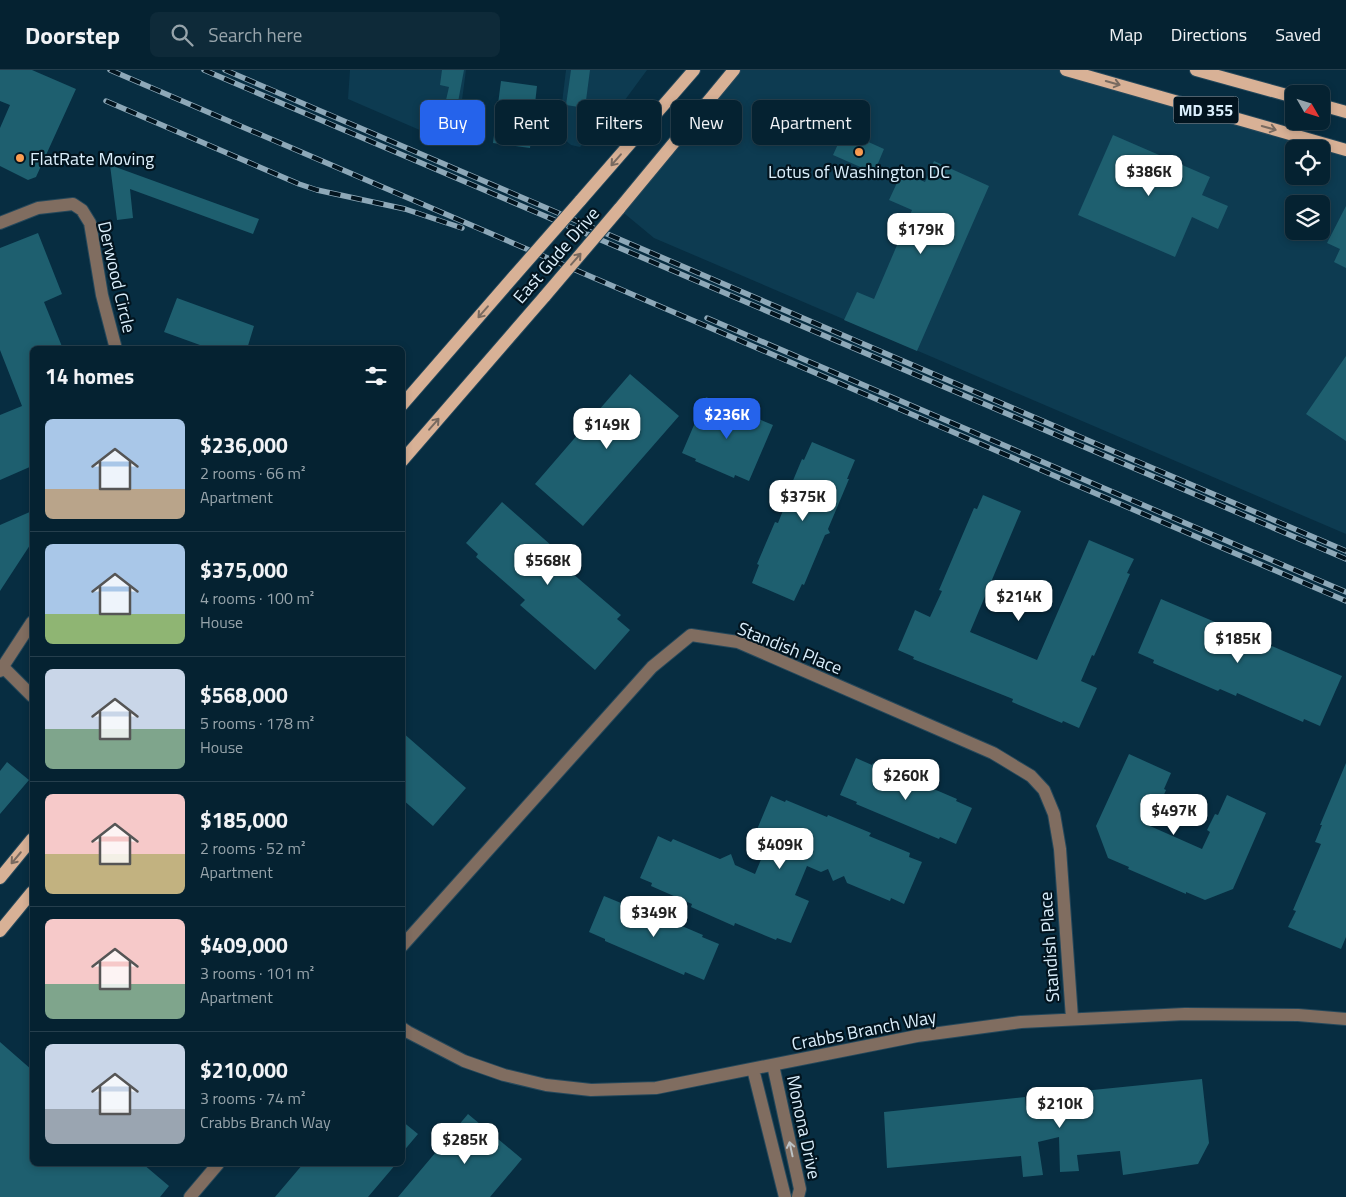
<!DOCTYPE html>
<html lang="en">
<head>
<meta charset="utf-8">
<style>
	:root { --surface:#052231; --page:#0e2a39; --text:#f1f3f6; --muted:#97a4ab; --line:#263f4d; --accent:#2563eb }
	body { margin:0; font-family:"Titillium Web",sans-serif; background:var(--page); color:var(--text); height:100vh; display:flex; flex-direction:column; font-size:19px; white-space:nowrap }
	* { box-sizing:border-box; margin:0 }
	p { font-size:16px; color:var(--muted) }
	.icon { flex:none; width:28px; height:28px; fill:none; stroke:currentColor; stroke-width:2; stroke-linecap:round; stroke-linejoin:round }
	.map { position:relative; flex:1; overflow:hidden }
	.sheet { position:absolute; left:30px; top:276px; width:375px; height:820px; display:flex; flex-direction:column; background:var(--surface); border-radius:8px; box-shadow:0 2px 8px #0003,0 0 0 1px var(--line) }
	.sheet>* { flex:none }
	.guide { position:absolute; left:420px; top:30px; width:475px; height:45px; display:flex; gap:10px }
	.needle { width:32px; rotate:129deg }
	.tools { position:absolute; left:1285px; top:15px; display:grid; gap:10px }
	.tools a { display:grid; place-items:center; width:45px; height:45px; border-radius:8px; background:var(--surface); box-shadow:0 2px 8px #0003,0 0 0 1px var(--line); font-size:25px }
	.price { position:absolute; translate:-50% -42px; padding:0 11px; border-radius:10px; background:#fff; color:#222; font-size:16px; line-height:32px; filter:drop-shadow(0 1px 2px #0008) }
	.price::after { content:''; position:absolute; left:50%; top:30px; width:15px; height:11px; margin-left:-8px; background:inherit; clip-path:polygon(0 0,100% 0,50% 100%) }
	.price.on { background:var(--accent); color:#fff }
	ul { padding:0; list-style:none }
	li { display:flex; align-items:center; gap:15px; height:125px; padding:0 15px }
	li+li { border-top:1px solid var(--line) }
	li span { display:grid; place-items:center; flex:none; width:140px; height:100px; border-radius:8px; color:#555 }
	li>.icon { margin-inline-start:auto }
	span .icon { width:60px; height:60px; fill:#fffc; stroke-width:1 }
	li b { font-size:21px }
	h2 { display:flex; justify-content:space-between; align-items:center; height:60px; padding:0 15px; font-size:21px }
	.chip { padding:0 18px; border-radius:8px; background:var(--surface); box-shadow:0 2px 8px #0003,0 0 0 1px var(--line); font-size:18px; line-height:45px }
	.chip.on { background:var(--accent); color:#fff }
	header { display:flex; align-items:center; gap:30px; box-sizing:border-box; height:70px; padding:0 25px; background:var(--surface); border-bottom:1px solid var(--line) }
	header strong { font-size:24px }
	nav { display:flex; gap:28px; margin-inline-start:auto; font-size:18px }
	.search { width:350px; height:45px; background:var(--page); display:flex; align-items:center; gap:12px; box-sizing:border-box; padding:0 18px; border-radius:8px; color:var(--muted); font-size:19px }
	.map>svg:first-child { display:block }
</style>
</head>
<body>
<header>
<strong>Doorstep</strong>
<div class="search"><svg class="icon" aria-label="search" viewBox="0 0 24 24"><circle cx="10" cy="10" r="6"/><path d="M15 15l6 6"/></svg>Search here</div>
<nav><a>Map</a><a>Directions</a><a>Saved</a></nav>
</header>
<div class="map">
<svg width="1346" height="1127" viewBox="0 0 1346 1127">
	<rect width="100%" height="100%" fill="#072d41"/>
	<path fill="#0d3b51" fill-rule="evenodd" d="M350,0H466L457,68L422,61L348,29Z
		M566,0H647L622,34L580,77L571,75L563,68L559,58Z
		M734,0H1066L1346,80V464L654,168L619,139ZM1294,79H1321V106H1294ZM1294,134H1321V161H1294Z"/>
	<path fill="#1e5f6f" d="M0,0H32L76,19L36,107L28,110L0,96V58L10,35L0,31Z
		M442,0H464L458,32L446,30L449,17L440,15Z
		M571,0H590L585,38L566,35Z
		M501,11L537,16L530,78L493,73Z
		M844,61L884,79L874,103L833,85Z
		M1113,65L1210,107L1202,125L1228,136L1218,159L1192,147L1175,187L1078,145Z
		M934,91L989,116L917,281L844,250L857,222L874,229L912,140L889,130L902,102L925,112Z
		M110,95L259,149L253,164L130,119L133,148L117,150Z
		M1346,136V198L1334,192L1340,179L1327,173Z
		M38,163L62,224L44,232L63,279H32V396L0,410V345L22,336L0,280V178Z
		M177,228L254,256L247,279H211L164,262Z
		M1346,286V371L1306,344Z
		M630,304L679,346L583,456L535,414Z
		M706,327L773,355L749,411L735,405L734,408L695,391L696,389L682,383Z
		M812,372L855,390L847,409H849L828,459L830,463L825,465L804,515L802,514L794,531L752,513L759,495L757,494L775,452L778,453L786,433L784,432L802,389L804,390Z
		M983,425L1021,441L970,562L1037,590L1089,470L1134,489L1127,503L1130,504L1094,586L1092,585L1081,611L1097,618L1079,658L1063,651L1062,653L1012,632L1013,629L913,589L914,587L898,580L915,540L930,547L942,521L939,520L974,438L977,439Z
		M502,432L577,498L572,503L621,545L617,549L630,560L595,600L520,535L525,530L476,487L478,484L466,473Z
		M32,441V472L0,521V455Z
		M1161,529L1342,606L1320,656L1304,649L1303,652L1237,623L1236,626L1220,619L1218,621L1153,593L1154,590L1138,583Z
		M402,662L466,718L433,756L402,729Z
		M1129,684L1171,703L1164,719L1166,720L1150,756L1202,779L1210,762L1207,760L1215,744L1218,745L1227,725L1266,743L1233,819L1205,830L1186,822V824L1128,799L1129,797L1108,788L1096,756Z
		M856,688L872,695L873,693L957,729L956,731L972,738L956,774L940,767L939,769L856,734L857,732L840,725Z
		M7,692L29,710L0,744V701Z
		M1346,693V867L1341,879L1288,857L1296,841L1293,840L1321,774L1315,772L1322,755H1320Z
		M771,726L785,732L786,730L827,747L828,745L871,763L869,766L910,783L909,787L922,792L904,834L891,828L890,831L847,813L844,806L833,811L828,799L821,802L807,796L795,825L809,831L791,873L777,868L776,870L735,853L734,856L691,837L692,834L651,816L652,813L640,808L658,766L671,772L673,769L720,789L731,784L735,795L755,804L767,775L753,769Z
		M604,826L621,833L623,831L703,865L702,867L719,874L704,910L685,902L684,905L605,871V869L589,862Z
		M0,972L32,1000V1094H143L169,1116L160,1127H0Z
		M1202,1009L1209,1073L1198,1094L1123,1105L1120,1081L1077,1085L1079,1101L1060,1102L1059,1067L1038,1072L1043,1105L1023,1107L1021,1086L887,1098L884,1042L1025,1027L1026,1036L1062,1033L1063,1023Z
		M468,1044L522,1089L490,1127H398Z
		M402,1051L418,1064L402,1083Z
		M303,1094H396L368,1127H275Z"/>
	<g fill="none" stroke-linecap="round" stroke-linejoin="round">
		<defs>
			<path id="minor" d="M0,153L38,138L73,134L82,140L90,153L102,225L116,279
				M3,597L32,626
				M0,601L32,552
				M402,876L652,597L691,565L738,572L993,683L1031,706L1044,720L1054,744L1060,779L1072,948
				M402,958L408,962L464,991L504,1005L546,1015L591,1020L656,1018L917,966L1021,952L1185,944L1298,945L1346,949
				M773,995L800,1119L798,1127
				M753,999L785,1127
				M190,1127L218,1094"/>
			<path id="major" d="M1066,0L1346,80
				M1196,0L1294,27
				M1321,35L1346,42
				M580,131L694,0
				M619,139L734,0
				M402,335L515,205
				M402,391L545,226
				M0,808L32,769
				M0,861L32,822"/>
		</defs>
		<use href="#minor" stroke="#25485b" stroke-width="14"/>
		<use href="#major" stroke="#25485b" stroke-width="14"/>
		<use href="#minor" stroke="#806d60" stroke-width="12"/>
		<use href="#major" stroke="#d8b196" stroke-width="12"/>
		<defs>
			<path id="rail" d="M110,0L1346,531
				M204,0L1346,489
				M225,0L1346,481
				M106,31L299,114L317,120L405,139L462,158
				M707,248L1346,522"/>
		</defs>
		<use href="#rail" stroke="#8da8b8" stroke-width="5.5"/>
		<use href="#rail" stroke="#02141f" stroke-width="4" stroke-dasharray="11" stroke-linecap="butt"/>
		<defs>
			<path id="major-bridge" d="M515,205L580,131
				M545,226L619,139"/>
		</defs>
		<use href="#major-bridge" stroke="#25485b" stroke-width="14" stroke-linecap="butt"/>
		<use href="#major-bridge" stroke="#d8b196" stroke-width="12"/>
	</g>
	<defs><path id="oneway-shaft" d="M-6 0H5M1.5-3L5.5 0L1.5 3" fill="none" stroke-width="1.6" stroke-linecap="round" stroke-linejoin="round" transform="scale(1.25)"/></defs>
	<g stroke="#786a60">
		<use href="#oneway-shaft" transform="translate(1113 13) rotate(16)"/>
		<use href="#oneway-shaft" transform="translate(1269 58) rotate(16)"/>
		<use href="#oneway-shaft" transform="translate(616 90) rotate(131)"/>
		<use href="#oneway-shaft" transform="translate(576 189) rotate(-49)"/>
		<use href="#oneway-shaft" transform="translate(483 242) rotate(131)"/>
		<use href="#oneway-shaft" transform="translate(434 354) rotate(-49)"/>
		<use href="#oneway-shaft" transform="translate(16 788) rotate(130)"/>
	</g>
	<use stroke="#bbc2c5" href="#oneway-shaft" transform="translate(791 1079) rotate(-102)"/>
	<g fill="#fc9e52" stroke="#02141f" stroke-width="2">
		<circle cx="859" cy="82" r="5"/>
		<circle cx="20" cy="88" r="5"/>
	</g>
	<g text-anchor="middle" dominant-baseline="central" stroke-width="4.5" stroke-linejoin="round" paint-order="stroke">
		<rect fill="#02141f" stroke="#9aadba" stroke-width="1" x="1173.5" y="26.5" width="65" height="27" rx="4"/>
		<g font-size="16" font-weight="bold" fill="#dbeffc">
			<text x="1206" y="40">MD 355</text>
		</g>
		<g font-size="18" fill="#dbeffc" stroke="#02141f" text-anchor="start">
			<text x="30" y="88">FlatRate Moving</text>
			<text x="859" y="101" text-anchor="middle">Lotus of Washington DC</text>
		</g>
		<g font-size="18" fill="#dbeffc" stroke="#02141f">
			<text transform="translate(556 185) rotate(-49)">East Gude Drive</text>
			<text transform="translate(117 207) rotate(77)">Derwood Circle</text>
			<text transform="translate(790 578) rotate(22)">Standish Place</text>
			<text transform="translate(1049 877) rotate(-94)">Standish Place</text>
			<text transform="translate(864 960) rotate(-11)">Crabbs Branch Way</text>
			<text transform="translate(804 1057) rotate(78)">Monona Drive</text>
		</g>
	</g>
</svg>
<div class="tools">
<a><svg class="needle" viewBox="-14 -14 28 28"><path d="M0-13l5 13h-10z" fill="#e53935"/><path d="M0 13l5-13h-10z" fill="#97a4ab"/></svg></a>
<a><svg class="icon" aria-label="locate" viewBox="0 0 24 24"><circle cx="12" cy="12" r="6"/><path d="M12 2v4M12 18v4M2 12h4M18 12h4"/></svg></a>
<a><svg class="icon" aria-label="layers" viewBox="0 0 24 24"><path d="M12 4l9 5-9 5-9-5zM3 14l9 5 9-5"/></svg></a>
</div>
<b class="price" style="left:1149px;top:127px">$386K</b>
<b class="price" style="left:921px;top:185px">$179K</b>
<b class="price on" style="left:727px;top:370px">$236K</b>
<b class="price" style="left:607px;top:380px">$149K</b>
<b class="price" style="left:803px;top:452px">$375K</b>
<b class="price" style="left:548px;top:516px">$568K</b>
<b class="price" style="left:1019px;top:552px">$214K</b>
<b class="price" style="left:1238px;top:594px">$185K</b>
<b class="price" style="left:906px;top:731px">$260K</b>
<b class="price" style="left:1174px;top:766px">$497K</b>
<b class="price" style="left:780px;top:800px">$409K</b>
<b class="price" style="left:654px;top:868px">$349K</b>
<b class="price" style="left:1060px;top:1059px">$210K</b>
<b class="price" style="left:465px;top:1095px">$285K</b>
<div class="guide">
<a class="chip on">Buy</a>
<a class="chip">Rent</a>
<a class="chip">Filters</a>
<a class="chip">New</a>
<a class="chip">Apartment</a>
</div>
<section class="sheet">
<h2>14 homes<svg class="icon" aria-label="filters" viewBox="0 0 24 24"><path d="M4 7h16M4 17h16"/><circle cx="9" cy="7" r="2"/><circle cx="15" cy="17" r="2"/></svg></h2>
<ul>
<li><span style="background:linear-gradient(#a9c7e8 70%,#b9a48a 0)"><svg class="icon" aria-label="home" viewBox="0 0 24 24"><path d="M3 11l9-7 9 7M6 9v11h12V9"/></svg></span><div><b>$236,000</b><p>2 rooms · 66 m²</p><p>Apartment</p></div></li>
<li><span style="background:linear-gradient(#a9c7e8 70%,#8fb573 0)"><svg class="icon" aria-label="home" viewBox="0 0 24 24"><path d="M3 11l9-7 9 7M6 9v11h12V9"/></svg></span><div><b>$375,000</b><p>4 rooms · 100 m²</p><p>House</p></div></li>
<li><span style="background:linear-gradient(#c9d6e8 60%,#7fa58c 0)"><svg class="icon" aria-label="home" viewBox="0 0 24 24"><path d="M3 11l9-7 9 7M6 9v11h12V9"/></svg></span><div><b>$568,000</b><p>5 rooms · 178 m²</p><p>House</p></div></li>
<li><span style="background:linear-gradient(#f6c9c9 60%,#c2b280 0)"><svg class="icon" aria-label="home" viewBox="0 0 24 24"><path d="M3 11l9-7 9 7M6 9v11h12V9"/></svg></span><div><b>$185,000</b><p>2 rooms · 52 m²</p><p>Apartment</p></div></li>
<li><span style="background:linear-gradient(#f6c9c9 65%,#7fa58c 0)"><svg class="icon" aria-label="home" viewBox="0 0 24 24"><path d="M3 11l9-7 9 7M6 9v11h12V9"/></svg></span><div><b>$409,000</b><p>3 rooms · 101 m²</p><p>Apartment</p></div></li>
<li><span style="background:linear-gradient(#c9d6e8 65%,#9aa5b1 0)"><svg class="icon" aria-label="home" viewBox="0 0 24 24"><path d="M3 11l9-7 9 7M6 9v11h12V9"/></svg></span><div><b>$210,000</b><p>3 rooms · 74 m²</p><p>Crabbs Branch Way</p></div></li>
</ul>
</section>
</div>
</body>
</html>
